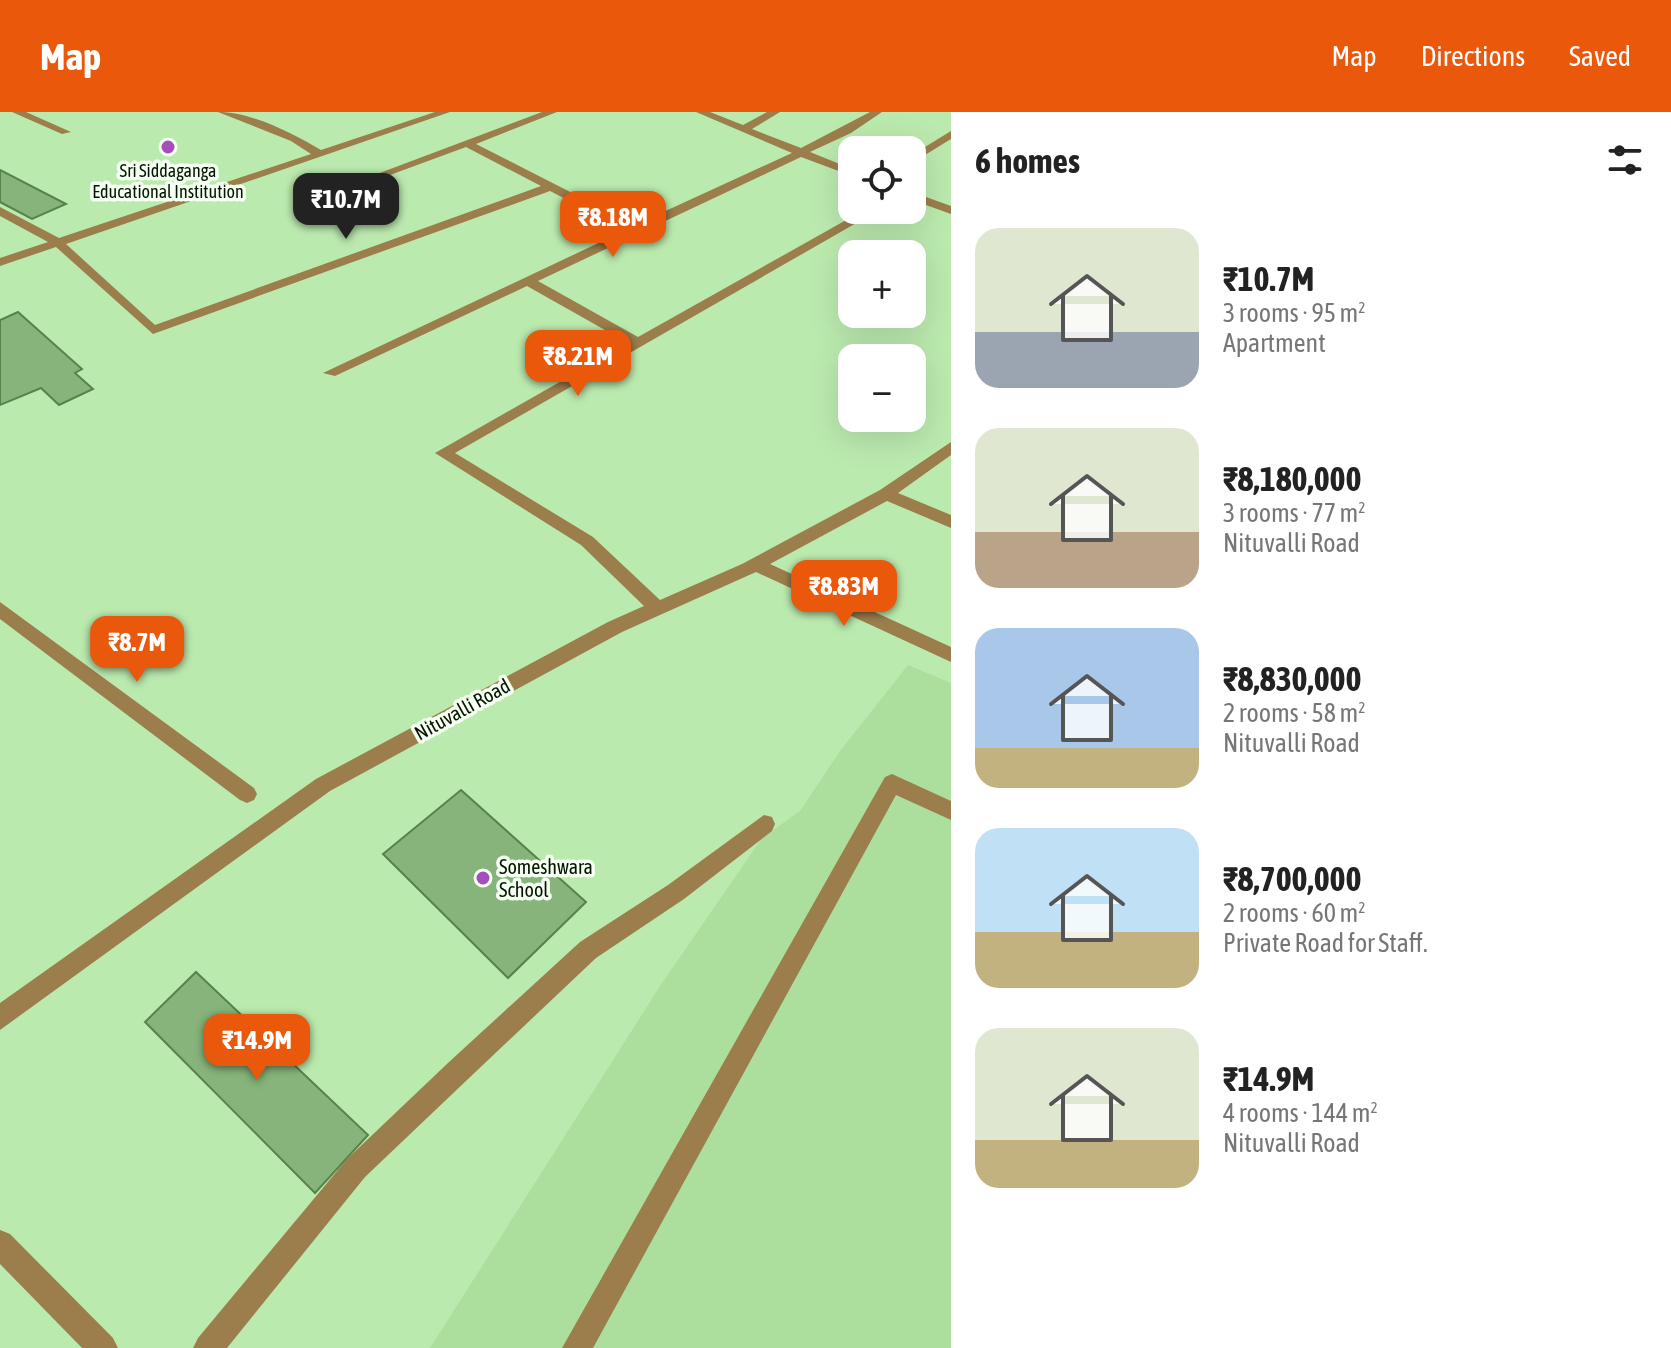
<!DOCTYPE html>
<html lang="en">
<head>
<meta charset="utf-8">
<style>
	:root { --surface:#fff; --page:#f2f2f2; --text:#222; --muted:#767676; --accent:#ea580c }
	body { margin:0; font-family:"Asap Condensed",sans-serif; background:var(--page); color:var(--text); height:100vh; display:flex; flex-direction:column; font-size:30px; white-space:nowrap }
	* { box-sizing:border-box; margin:0 }
	p { font-size:26px; color:var(--muted) }
	.icon { flex:none; width:44px; height:44px; fill:none; stroke:currentColor; stroke-width:2; stroke-linecap:round; stroke-linejoin:round }
	.map { position:relative; flex:1; overflow:hidden }
	.sheet { display:flex; flex-direction:column; background:var(--surface); width:720px }
	.sheet>* { flex:none }
	.buttons { position:absolute; left:838px; top:24px; display:grid; gap:16px }
	.buttons a { display:grid; place-items:center; width:88px; height:88px; border-radius:16px; background:var(--surface); box-shadow:0 8px 32px #0002; font-size:40px }
	.price { position:absolute; translate:-50% -68px; padding:0 18px; border-radius:16px; background:var(--accent); color:#fff; font-size:26px; line-height:52px; filter:drop-shadow(0 2px 4px #0008) }
	.price::after { content:''; position:absolute; left:50%; top:48px; width:24px; height:18px; margin-left:-12px; background:inherit; clip-path:polygon(0 0,100% 0,50% 100%) }
	.price.on { background:#222; color:#fff }
	ul { padding:0; list-style:none }
	li { display:flex; align-items:center; gap:24px; height:200px; padding:0 24px }
	li span { display:grid; place-items:center; flex:none; width:224px; height:160px; border-radius:24px; color:#555 }
	li>.icon { margin-inline-start:auto }
	span .icon { width:96px; height:96px; fill:#fffc; stroke-width:1 }
	li b { font-size:34px }
	h2 { display:flex; justify-content:space-between; align-items:center; height:96px; padding:0 24px; font-size:34px }
	header { display:flex; align-items:center; gap:48px; box-sizing:border-box; height:112px; padding:0 40px; background:var(--accent); color:#fff }
	header strong { font-size:38px }
	nav { display:flex; gap:44px; margin-inline-start:auto; font-size:28px }
	main { display:flex; flex:1; min-height:0 }
	.map>svg:first-child { display:block }
</style>
</head>
<body>
<header>
<strong>Map</strong>
<nav><a>Map</a><a>Directions</a><a>Saved</a></nav>
</header>
<main>
<div class="map">
<svg width="951" height="1236" viewBox="0 0 951 1236">
	<rect width="100%" height="100%" fill="#bbeaae"/>
	<path fill="#acdf9e" d="M908,553L951,571V1236H430L662,871L762,726L800,699L840,639Z"/>
	<path fill="#87b47a" stroke="#57824b" stroke-width="2" d="M0,58L66,92L32,107L0,90Z
		M18,200L82,257L75,261L93,277L59,293L41,276L0,293V208Z
		M461,678L586,790L508,866L383,742Z
		M196,860L368,1023L315,1081L145,910Z"/>
	<g fill="none" stroke-linecap="round" stroke-linejoin="round">
		<path fill="#9c7e4c" fill-rule="evenodd" d="M12,0H26L71,20L62,22Z
			M218,0C252,0 292,21 321,38L435,0H450L66,132L155,213L541,74L466,35L371,70L361,68L542,0H557L476,32L635,113L792,41L696,0H710L743,13L767,0H780L752,17L801,36L870,0H882L851,21L810,40L852,57V64L801,45L538,169L638,225L864,98H879L455,341L593,425L660,488L742,452L880,378L951,330V343L898,381L951,403V416L887,389L770,452L951,535V550L756,460L622,520L330,679L0,918V891L316,667L608,510L644,494L581,433L435,341L628,231L527,174L335,264L323,261L626,118L550,79L153,222L56,135L0,154V146L48,130L0,104V95L59,126L311,42L291,29Z
			M951,19V27L912,51V43Z
			M912,80L951,94V102L912,88Z
			M0,490L254,676L257,682L254,688L247,691L240,688L0,507Z
			M892,662L951,689V708L896,683L593,1236H562L885,665Z
			M764,703L772,705L775,712L772,719L684,787L596,846L467,968L365,1065L227,1236H193L198,1226L347,1047L449,950L580,830L668,773Z
			M0,1118L10,1122L113,1226L118,1236H82L0,1152Z"/>
	</g>
	<g fill="#a64fbc" stroke="#f5fff2" stroke-width="3">
		<circle cx="168" cy="35" r="8"/>
		<circle cx="483" cy="766" r="8"/>
	</g>
	<g text-anchor="middle" dominant-baseline="central" stroke-width="7" stroke-linejoin="round" paint-order="stroke">
		<g font-size="18" fill="#041301" stroke="#f5fff2">
			<text x="168" y="58">Sri Siddaganga<tspan x="168" dy="21">Educational Institution</tspan></text>
		</g>
		<g font-size="20" fill="#041301" stroke="#f5fff2">
			<text transform="translate(462 597) rotate(-29)">Nituvalli Road</text>
		</g>
		<g font-size="20" fill="#041301" stroke="#f5fff2" text-anchor="start">
			<text x="499" y="754">Someshwara<tspan x="499" dy="23">School</tspan></text>
		</g>
	</g>
</svg>
<div class="buttons">
<a><svg class="icon" aria-label="locate" viewBox="0 0 24 24"><circle cx="12" cy="12" r="6"/><path d="M12 2v4M12 18v4M2 12h4M18 12h4"/></svg></a>
<a>+</a>
<a>−</a>
</div>
<b class="price on" style="left:346px;top:129px">₹10.7M</b>
<b class="price" style="left:613px;top:147px">₹8.18M</b>
<b class="price" style="left:578px;top:286px">₹8.21M</b>
<b class="price" style="left:844px;top:516px">₹8.83M</b>
<b class="price" style="left:137px;top:572px">₹8.7M</b>
<b class="price" style="left:257px;top:970px">₹14.9M</b>
</div>
<section class="sheet">
<h2>6 homes<svg class="icon" aria-label="filters" viewBox="0 0 24 24"><path d="M4 7h16M4 17h16"/><circle cx="9" cy="7" r="2"/><circle cx="15" cy="17" r="2"/></svg></h2>
<ul>
<li><span style="background:linear-gradient(#dfe7d0 65%,#9aa5b1 0)"><svg class="icon" aria-label="home" viewBox="0 0 24 24"><path d="M3 11l9-7 9 7M6 9v11h12V9"/></svg></span><div><b>₹10.7M</b><p>3 rooms · 95 m²</p><p>Apartment</p></div></li>
<li><span style="background:linear-gradient(#dfe7d0 65%,#b9a48a 0)"><svg class="icon" aria-label="home" viewBox="0 0 24 24"><path d="M3 11l9-7 9 7M6 9v11h12V9"/></svg></span><div><b>₹8,180,000</b><p>3 rooms · 77 m²</p><p>Nituvalli Road</p></div></li>
<li><span style="background:linear-gradient(#a9c7e8 75%,#c2b280 0)"><svg class="icon" aria-label="home" viewBox="0 0 24 24"><path d="M3 11l9-7 9 7M6 9v11h12V9"/></svg></span><div><b>₹8,830,000</b><p>2 rooms · 58 m²</p><p>Nituvalli Road</p></div></li>
<li><span style="background:linear-gradient(#bfe0f5 65%,#c2b280 0)"><svg class="icon" aria-label="home" viewBox="0 0 24 24"><path d="M3 11l9-7 9 7M6 9v11h12V9"/></svg></span><div><b>₹8,700,000</b><p>2 rooms · 60 m²</p><p>Private Road for Staff.</p></div></li>
<li><span style="background:linear-gradient(#dfe7d0 70%,#c2b280 0)"><svg class="icon" aria-label="home" viewBox="0 0 24 24"><path d="M3 11l9-7 9 7M6 9v11h12V9"/></svg></span><div><b>₹14.9M</b><p>4 rooms · 144 m²</p><p>Nituvalli Road</p></div></li>
</ul>
</section>
</main>
</body>
</html>
